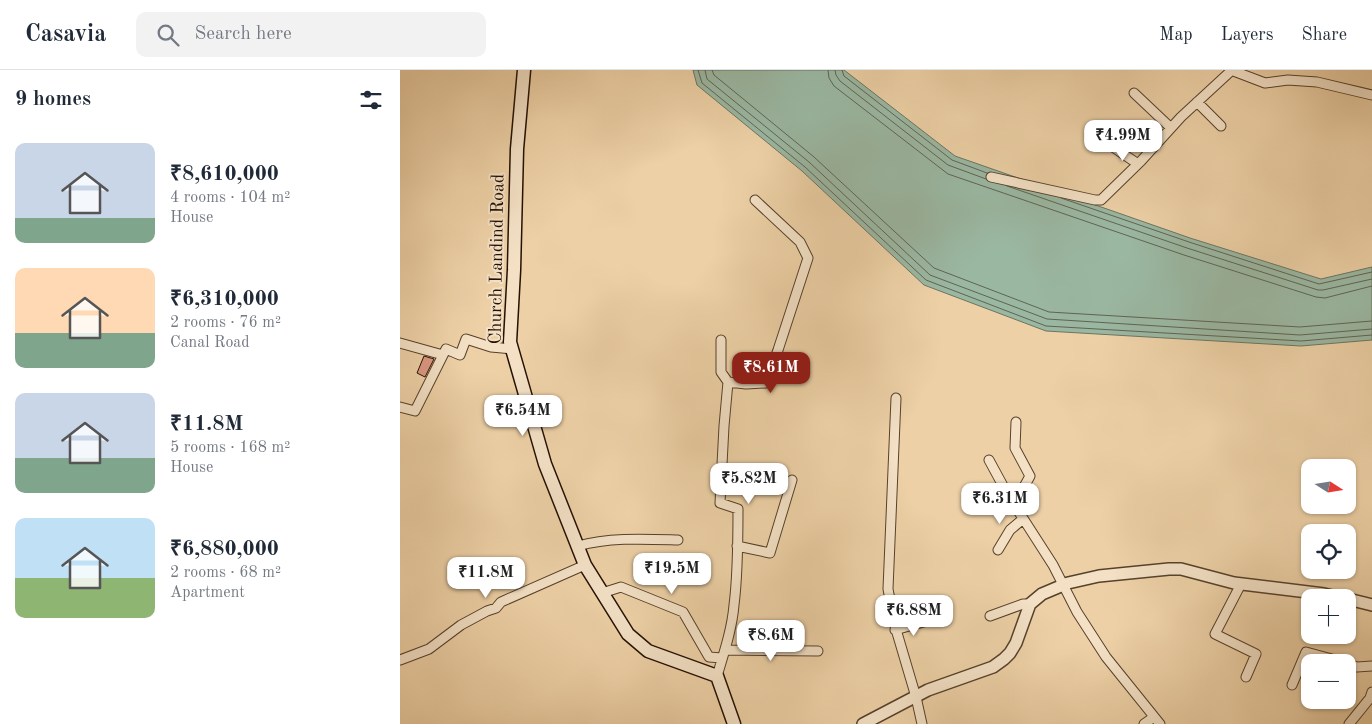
<!DOCTYPE html>
<html lang="en">
<head>
<meta charset="utf-8">
<style>
	:root { --surface:#fff; --page:#f2f2f3; --text:#1f2937; --muted:#747a83; --line:#e0e1e3; --accent:#8f2418 }
	body { margin:0; font-family:"Old Standard TT",serif; background:var(--page); color:var(--text); height:100vh; display:flex; flex-direction:column; font-size:19px; white-space:nowrap }
	* { box-sizing:border-box; margin:0 }
	p { font-size:16px; color:var(--muted) }
	.icon { flex:none; width:28px; height:28px; fill:none; stroke:currentColor; stroke-width:2; stroke-linecap:round; stroke-linejoin:round }
	.map { position:relative; flex:1; overflow:hidden }
	.sheet { display:flex; flex-direction:column; background:var(--surface); width:400px }
	.sheet>* { flex:none }
	.needle { width:32px; rotate:102deg }
	.buttons { position:absolute; left:901px; top:389px; display:grid; gap:10px }
	.buttons a { display:grid; place-items:center; width:55px; height:55px; border-radius:10px; background:var(--surface); box-shadow:0 1px 4px #0004; font-size:25px }
	.price { position:absolute; translate:-50% -42px; padding:0 11px; border-radius:10px; background:#fff; color:#222; font-size:16px; line-height:32px; filter:drop-shadow(0 1px 2px #0008) }
	.price::after { content:''; position:absolute; left:50%; top:30px; width:15px; height:11px; margin-left:-8px; background:inherit; clip-path:polygon(0 0,100% 0,50% 100%) }
	.price.current { background:var(--accent); color:#fff }
	ul { padding:0; list-style:none }
	li { display:flex; align-items:center; gap:15px; height:125px; padding:0 15px }
	li span { display:grid; place-items:center; flex:none; width:140px; height:100px; border-radius:10px; color:#555 }
	li>.icon { margin-inline-start:auto }
	span .icon { width:60px; height:60px; fill:#fffc; stroke-width:1 }
	li b { font-size:21px }
	h2 { display:flex; justify-content:space-between; align-items:center; height:60px; padding:0 15px; font-size:21px }
	header { display:flex; align-items:center; gap:30px; box-sizing:border-box; height:70px; padding:0 25px; background:var(--surface); border-bottom:1px solid var(--line) }
	header strong { font-size:24px }
	nav { display:flex; gap:28px; margin-inline-start:auto; font-size:18px }
	.search { width:350px; height:45px; background:var(--page); display:flex; align-items:center; gap:12px; box-sizing:border-box; padding:0 18px; border-radius:10px; color:var(--muted); font-size:19px }
	main { display:flex; flex:1; min-height:0 }
	.map>svg:first-child { display:block }
</style>
</head>
<body>
<header>
<strong>Casavia</strong>
<div class="search"><svg class="icon" aria-label="search" viewBox="0 0 24 24"><circle cx="10" cy="10" r="6"/><path d="M15 15l6 6"/></svg>Search here</div>
<nav><a>Map</a><a>Layers</a><a>Share</a></nav>
</header>
<main>
<section class="sheet">
<h2>9 homes<svg class="icon" aria-label="filters" viewBox="0 0 24 24"><path d="M4 7h16M4 17h16"/><circle cx="9" cy="7" r="2"/><circle cx="15" cy="17" r="2"/></svg></h2>
<ul>
<li><span style="background:linear-gradient(#c9d6e8 75%,#7fa58c 0)"><svg class="icon" aria-label="home" viewBox="0 0 24 24"><path d="M3 11l9-7 9 7M6 9v11h12V9"/></svg></span><div><b>₹8,610,000</b><p>4 rooms · 104 m²</p><p>House</p></div></li>
<li><span style="background:linear-gradient(#ffd9b3 65%,#7fa58c 0)"><svg class="icon" aria-label="home" viewBox="0 0 24 24"><path d="M3 11l9-7 9 7M6 9v11h12V9"/></svg></span><div><b>₹6,310,000</b><p>2 rooms · 76 m²</p><p>Canal Road</p></div></li>
<li><span style="background:linear-gradient(#c9d6e8 65%,#7fa58c 0)"><svg class="icon" aria-label="home" viewBox="0 0 24 24"><path d="M3 11l9-7 9 7M6 9v11h12V9"/></svg></span><div><b>₹11.8M</b><p>5 rooms · 168 m²</p><p>House</p></div></li>
<li><span style="background:linear-gradient(#bfe0f5 60%,#8fb573 0)"><svg class="icon" aria-label="home" viewBox="0 0 24 24"><path d="M3 11l9-7 9 7M6 9v11h12V9"/></svg></span><div><b>₹6,880,000</b><p>2 rooms · 68 m²</p><p>Apartment</p></div></li>
</ul>
</section>
<div class="map">
<svg width="972" height="654" viewBox="0 0 972 654">
	<rect width="100%" height="100%" fill="#edd0a6"/>
	<filter id="stains"><feTurbulence type="fractalNoise" baseFrequency=".004" numOctaves="4"/><feColorMatrix values="0 0 0 0 .2 0 0 0 0 .09 0 0 0 0 .02 0 0 0 .5 -.17"/></filter>
	<radialGradient id="worn" r=".72"><stop offset=".6" stop-color="#630" stop-opacity="0"/><stop offset="1" stop-color="#630" stop-opacity=".3"/></radialGradient>
	<path fill="#9ab7a2" stroke="#6b7562" d="M293,0H444L555,86L790,168L921,209L972,197V270L901,276L646,261L524,215L402,101L297,15Z"/>
	<g fill="none" stroke-linecap="round" stroke-linejoin="round">
		<path stroke="#5f6452" stroke-width="1" d="M298,0L302,13L405,97L526,210L646,256L901,271L972,265
			M305,0L307,9L409,92L530,205L647,249L900,265L972,259
			M312,0L314,5L414,87L534,198L649,242L900,257L972,251
			M428,0L429,8L434,16L548,104L784,185L916,227L925,228L972,216
			M435,0L436,5L440,11L548,95L586,109
			M442,0L444,6L552,90L587,103
			M607,116L787,178L918,220H923L972,209
			M661,128L789,172L919,214L972,202"/>
	</g>
	<path fill="#dd9884" stroke="#241102" d="M24,286L34,289L25,307L17,303Z"/>
	<g fill="none" stroke-linecap="round" stroke-linejoin="round">
		<defs>
			<path id="minor" d="M831,0L865,13L888,10L917,12L972,25
				M734,23L771,58
				M797,32L821,56
				M693,66L713,77L738,94
				M591,107L695,130H701L741,91L781,47L832,0
				M0,273L43,285
				M328,312L346,314L366,313L378,280L408,188L400,172L355,130
				M496,328L488,519L495,556L516,627L522,654
				M0,337L15,341L46,279L60,285L66,269L91,277L112,279
				M589,390L608,425L653,495L677,542L706,587L760,654
				M614,435L630,406L615,378L616,352
				M178,476C209,467 246,469 278,470
				M337,476L370,483L392,410
				M598,480L610,460L623,449
				M841,514L815,564L856,584L846,607
				M202,523L221,517L283,542L309,587L322,588
				M590,546L623,534H630
				M495,560L527,551
				M325,580L418,581
				M0,590L29,579L61,555L87,541L96,538L101,532L185,495
				M948,594L957,597L972,596
				M317,606C324,583 332,559 334,535C338,504 338,471 338,439L320,433L324,356L328,312L321,302V270
				M892,615L906,582L943,592
				M744,654L754,647
				M949,654L970,628L972,622"/>
			<path id="tertiary" d="M948,529L972,535
				M463,654L528,620L593,597L604,589L610,583L616,573L630,534L642,524L668,513L699,506L769,499H781L834,513L924,524L941,528"/>
			<path id="secondary" d="M124,0L117,79L114,200L110,272L145,394L185,495L228,564L248,581L317,606L334,654"/>
		</defs>
		<use href="#minor" stroke="#56412b" stroke-width="11"/>
		<use href="#tertiary" stroke="#56412b" stroke-width="14"/>
		<use href="#secondary" stroke="#241102" stroke-width="15"/>
		<use href="#minor" stroke="#f3e0c5" stroke-width="9"/>
		<use href="#tertiary" stroke="#f3e0c5" stroke-width="11"/>
		<use href="#secondary" stroke="#f3e0c5" stroke-width="12"/>
	</g>
	<g text-anchor="middle" dominant-baseline="central" stroke-width="4" stroke-linejoin="round" paint-order="stroke">
		<g font-size="18" fill="#241102" stroke="#f3e0c5">
			<text transform="translate(97 189) rotate(-89)">Church Landind Road</text>
		</g>
	</g>
	<rect width="100%" height="100%" filter="url(#stains)"/>
	<rect width="100%" height="100%" fill="url(#worn)"/>
</svg>
<div class="buttons">
<a><svg class="needle" viewBox="-14 -14 28 28"><path d="M0-13l5 13h-10z" fill="#e53935"/><path d="M0 13l5-13h-10z" fill="#747a83"/></svg></a>
<a><svg class="icon" aria-label="locate" viewBox="0 0 24 24"><circle cx="12" cy="12" r="6"/><path d="M12 2v4M12 18v4M2 12h4M18 12h4"/></svg></a>
<a>+</a>
<a>−</a>
</div>
<b class="price" style="left:723px;top:92px">₹4.99M</b>
<b class="price current" style="left:371px;top:324px">₹8.61M</b>
<b class="price" style="left:123px;top:367px">₹6.54M</b>
<b class="price" style="left:349px;top:435px">₹5.82M</b>
<b class="price" style="left:600px;top:455px">₹6.31M</b>
<b class="price" style="left:272px;top:525px">₹19.5M</b>
<b class="price" style="left:86px;top:529px">₹11.8M</b>
<b class="price" style="left:514px;top:567px">₹6.88M</b>
<b class="price" style="left:371px;top:592px">₹8.6M</b>
</div>
</main>
</body>
</html>
